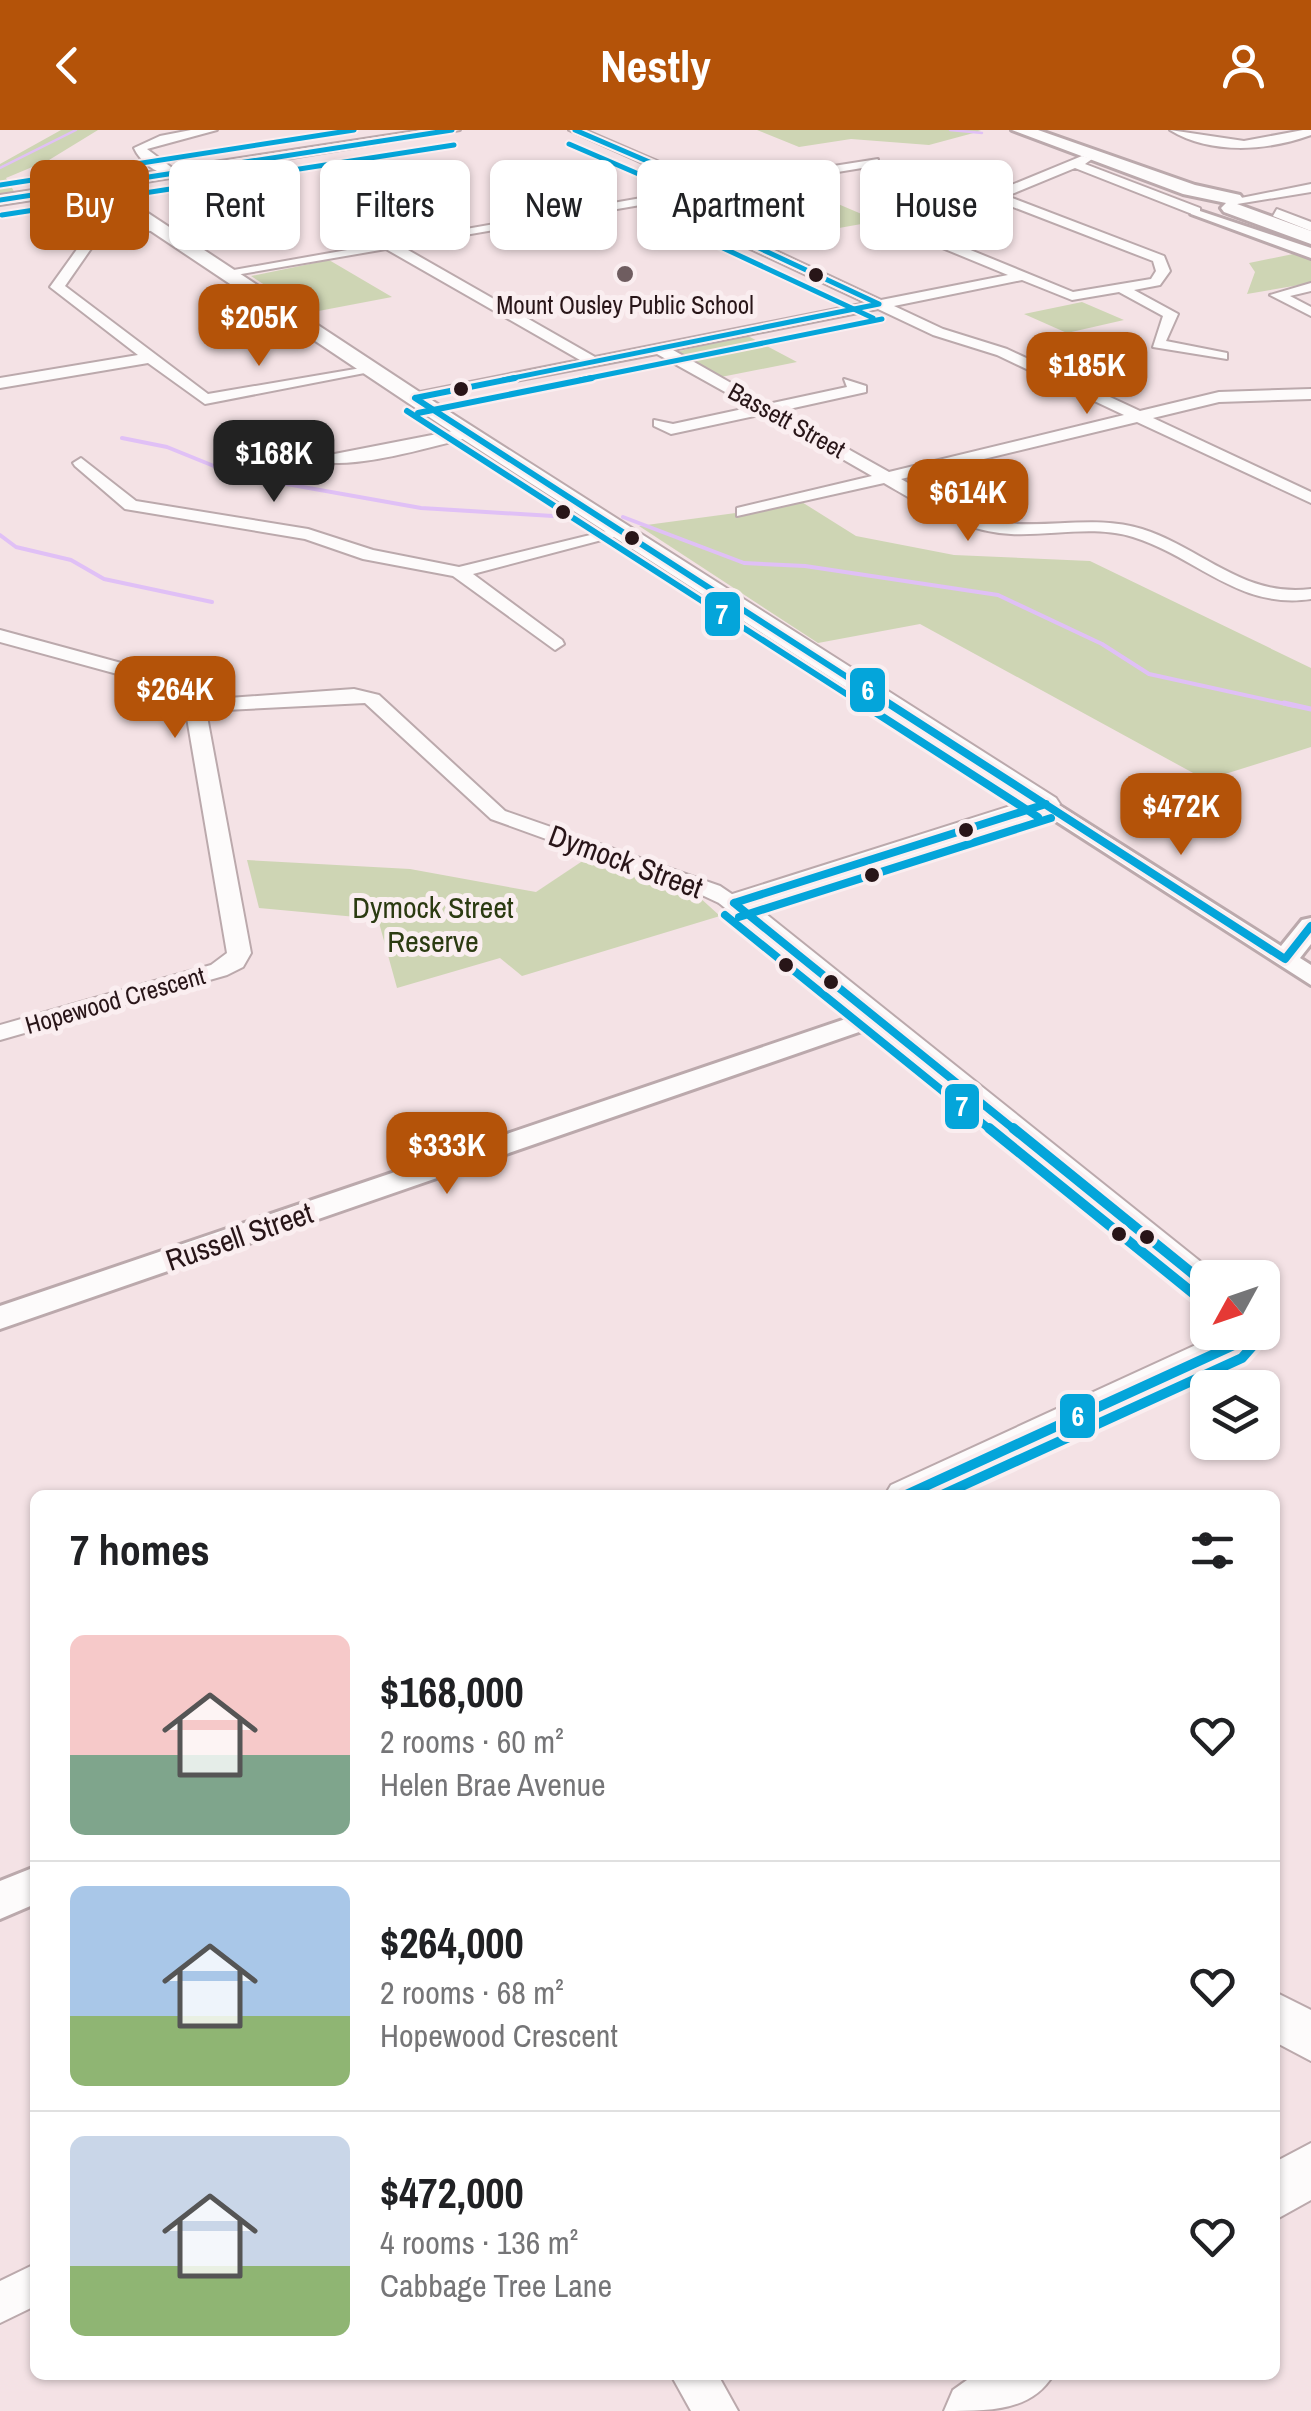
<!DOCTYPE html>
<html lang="en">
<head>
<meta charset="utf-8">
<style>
	:root { --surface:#fff; --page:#f2f2f2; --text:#202124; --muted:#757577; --line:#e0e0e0; --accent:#b45309 }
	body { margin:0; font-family:"Archivo Narrow",sans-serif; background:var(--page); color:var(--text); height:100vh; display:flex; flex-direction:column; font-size:38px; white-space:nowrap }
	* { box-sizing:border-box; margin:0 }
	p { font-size:32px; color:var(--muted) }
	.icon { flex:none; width:55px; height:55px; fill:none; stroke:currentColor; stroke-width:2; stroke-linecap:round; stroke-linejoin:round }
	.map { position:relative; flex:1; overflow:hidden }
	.details { position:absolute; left:30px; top:1360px; width:1250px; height:890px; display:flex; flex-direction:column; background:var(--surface); border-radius:15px; box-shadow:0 2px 8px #0004 }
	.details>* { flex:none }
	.hud { position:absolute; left:30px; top:30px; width:1252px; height:90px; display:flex; gap:20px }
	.needle { width:65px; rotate:230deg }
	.controls { position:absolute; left:1190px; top:1130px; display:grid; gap:20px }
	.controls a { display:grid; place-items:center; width:90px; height:90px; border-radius:15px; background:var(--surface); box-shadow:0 2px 8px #0004; font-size:50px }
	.price { position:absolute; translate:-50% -85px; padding:0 22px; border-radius:20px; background:var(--accent); color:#fff; font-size:32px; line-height:65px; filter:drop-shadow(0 2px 5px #0008) }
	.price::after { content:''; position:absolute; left:50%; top:60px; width:30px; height:22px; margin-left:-15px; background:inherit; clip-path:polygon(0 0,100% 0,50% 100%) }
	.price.active { background:#222; color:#fff }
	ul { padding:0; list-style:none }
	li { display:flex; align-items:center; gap:30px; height:250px; padding:0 40px }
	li+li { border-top:2px solid var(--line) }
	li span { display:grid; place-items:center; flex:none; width:280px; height:200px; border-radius:15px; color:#555 }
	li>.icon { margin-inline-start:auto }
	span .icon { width:120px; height:120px; fill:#fffc; stroke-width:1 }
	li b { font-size:42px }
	h2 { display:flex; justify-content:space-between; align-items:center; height:120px; padding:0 40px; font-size:42px }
	.chip { padding:0 35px; border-radius:15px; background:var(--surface); box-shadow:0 2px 8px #0004; font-size:35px; line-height:90px }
	.chip.active { background:var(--accent); color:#fff }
	header { display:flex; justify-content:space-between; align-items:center; height:130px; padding:0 40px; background:var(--accent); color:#fff; font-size:45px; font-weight:700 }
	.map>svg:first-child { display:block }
</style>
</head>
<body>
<header><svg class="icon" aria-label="back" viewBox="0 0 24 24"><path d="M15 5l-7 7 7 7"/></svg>Nestly<svg class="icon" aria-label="person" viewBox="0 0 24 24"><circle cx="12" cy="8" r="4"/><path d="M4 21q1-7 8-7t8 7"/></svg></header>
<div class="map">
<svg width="1311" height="2281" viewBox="0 0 1311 2281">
	<rect width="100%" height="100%" fill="#f4e2e5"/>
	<path fill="#ced5b4" d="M61,0H98L49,30L6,48L15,63L0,65V34Z
		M757,0H978L981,1L929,15L851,9L799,17Z
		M831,71L878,91L828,100L779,80Z
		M1303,122L1311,125V153L1247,164L1255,142L1249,133Z
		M329,130L392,167L308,183L251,146Z
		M1082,172L1124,190L1067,203L1024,184Z
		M746,205L797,232L721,247L676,222Z
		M797,369L856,406L954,425L1090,431L1311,538V617L1206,650L920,494L818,513L639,396L743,382Z
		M587,728L698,766L720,786L522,846L500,828L397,858L378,789L259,778L247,730L410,739L536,762Z"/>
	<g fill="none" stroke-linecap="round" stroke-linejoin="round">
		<path stroke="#e0c0f6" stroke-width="2.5" d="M950,0L982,3
			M0,38L76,0"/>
		<path stroke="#e0c0f6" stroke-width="4" d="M122,308L167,317L236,345L421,378L553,386
			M623,387L744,433L805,436L998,465L1102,514L1149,544L1295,576
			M0,405L16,417L71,430L104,449L212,472"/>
		<path stroke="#e0c0f6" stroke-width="5" d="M1284,573L1311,579"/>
		<defs>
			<path id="minor" d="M191,0H217L147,19L175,40V46C159,46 140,32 134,18L160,6Z
				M569,0H585L713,55L878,29L874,36L667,70L881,170L1008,145L889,96V90L992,63L1082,26L1092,29L1085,34L1200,78V84H1192L1075,38L1007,66L1164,126L1170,141L1160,155L1134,160L1178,184L1166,211L1227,223V229L1153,217L1163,186L1119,162L1072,170L1022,150L894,176L943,199L1007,219L1140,281L1219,262L1311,259V269L1219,272L1153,288L1311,362V373L1137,292L901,349C934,368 966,390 1005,393C1051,398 1097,385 1142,399C1202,418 1244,468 1311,459V469C1239,480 1197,427 1133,407C1094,395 1051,406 1011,404C963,402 924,376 884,353L737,386V378L872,346L764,284L671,304L654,296V290L673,294L752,277L657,224L410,271L407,268L415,263L580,230L386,119L224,147L217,143L698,58ZM995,70L1153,131L1156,141L1151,149L1073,162L907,94ZM652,73L866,173L595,227L401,116ZM878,179L933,205L997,225L1124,285L889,342L780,281L866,262V256L844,249L847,257L768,274L673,220Z
				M1170,0L1244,11L1303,0H1311V5C1267,21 1211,25 1170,0Z
				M1311,54V62L1237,74L1231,70Z
				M1277,79L1311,92V101L1273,86Z
				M155,92L160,99L97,110L65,156L208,264L373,236L380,240L205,274L148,233L0,258V248L138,225L50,157L88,104Z
				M1311,153V161L1290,166L1311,177V186L1270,165Z
				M468,298L476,303L474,306C442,314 339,345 314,328Z
				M81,328L136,371L308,399L373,420L459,437L623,397L632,402L473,444L562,510L564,514L555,520L453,446L363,429L305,409L125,379L75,336L73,333Z
				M0,500L191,552L201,570L354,559L379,565L505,681L720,756L745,773L734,780L704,766L491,689L365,573L206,581L251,823L243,837L227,845L0,910V895L211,835L227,823L185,576L176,560L0,512Z
				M35,2134V2176L0,2193V2151Z
				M671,2245H718L738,2281H691Z"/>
			<path id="tertiary" d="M1191,78L1311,118V128L1191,84Z
				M1046,667L1281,816L1302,790L1311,788V814L1300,828L1311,835V855L1037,679L1034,674L1037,669Z
				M875,879L889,887L885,893L0,1199V1176Z
				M35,1737V1774L0,1789V1751Z"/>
			<path id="secondary" d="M422,0H460L110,58L456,286L1056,668L1060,674L1056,680L756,776L1221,1148H1208V1168L1195,1164L719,773L723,767L1023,672L441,295L91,61L0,75V65Z
				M1262,1199L1264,1202L1250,1223L943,1365H885L891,1355L1224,1202Z
				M1275,1862L1311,1880V1931L1275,1912Z
				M1311,2013V2070L1275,2090V2032Z
				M974,2245H1053C1032,2281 990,2281 944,2281L953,2260Z"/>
			<path id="primary" d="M1012,0H1038L1195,55L1240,65L1243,69L1237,74L1311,101V114L1224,82L1221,78L1226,73L1183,64Z"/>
		</defs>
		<use href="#minor" stroke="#bba9ac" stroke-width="4"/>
		<use href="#tertiary" stroke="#bba9ac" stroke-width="6"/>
		<use href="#secondary" stroke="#bba9ac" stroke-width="4"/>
		<use href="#primary" stroke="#bba9ac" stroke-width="6"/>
		<use href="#minor" fill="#fdfbfb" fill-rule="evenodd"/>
		<use href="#tertiary" fill="#fdfbfb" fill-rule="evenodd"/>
		<use href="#secondary" fill="#fdfbfb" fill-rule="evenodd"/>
		<use href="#primary" fill="#fdfbfb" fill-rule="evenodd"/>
		<defs>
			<path id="bus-1-far3" d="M575,0L712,59L685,63
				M654,69L879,174
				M503,250L879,174"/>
			<path id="bus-1-far2" d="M415,268L892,576
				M415,268L515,248"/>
			<path id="bus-1-far1" d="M888,573L1285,829L1311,796
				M734,773L1016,1001
				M734,773L1046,674"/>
			<path id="bus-1" d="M1013,998L1208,1156
				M906,1365L1236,1214L1245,1202"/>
			<path id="bus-2-far3" d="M569,14L671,58
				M648,83L873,188
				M580,250L882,189"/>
			<path id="bus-2-far2" d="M407,281L865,576
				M418,283L592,248"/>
			<path id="bus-2-far1" d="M861,573L1038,687
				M725,785L992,1001
				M739,787L1051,688"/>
			<path id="bus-2" d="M989,998L1199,1168
				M942,1365L1242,1228L1257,1211"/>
			<path id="bus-3" d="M0,70L452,0"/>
			<path id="bus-4" d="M2,85L454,15"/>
			<path id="bus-5" d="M0,55L354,0"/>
		</defs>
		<use href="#bus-1-far3" stroke="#faeef0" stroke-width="9"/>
		<use href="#bus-1-far2" stroke="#faeef0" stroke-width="11"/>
		<use href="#bus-1-far1" stroke="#faeef0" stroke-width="14"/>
		<use href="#bus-1" stroke="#faeef0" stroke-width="18"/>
		<use href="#bus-2-far3" stroke="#faeef0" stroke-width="9"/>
		<use href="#bus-2-far2" stroke="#faeef0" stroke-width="11"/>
		<use href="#bus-2-far1" stroke="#faeef0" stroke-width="14"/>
		<use href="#bus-2" stroke="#faeef0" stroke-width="18"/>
		<use href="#bus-3" stroke="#faeef0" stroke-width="9"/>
		<use href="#bus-4" stroke="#faeef0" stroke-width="9"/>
		<use href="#bus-5" stroke="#faeef0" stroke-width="9"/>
		<use href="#bus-1-far3" stroke="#04a5da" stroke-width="5"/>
		<use href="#bus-1-far2" stroke="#04a5da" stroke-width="6"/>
		<use href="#bus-1-far1" stroke="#04a5da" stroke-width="8"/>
		<use href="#bus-1" stroke="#04a5da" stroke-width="10"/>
		<use href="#bus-2-far3" stroke="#04a5da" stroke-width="5"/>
		<use href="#bus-2-far2" stroke="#04a5da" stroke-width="6"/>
		<use href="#bus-2-far1" stroke="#04a5da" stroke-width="8"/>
		<use href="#bus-2" stroke="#04a5da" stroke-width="10"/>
		<use href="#bus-3" stroke="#04a5da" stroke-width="5"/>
		<use href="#bus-4" stroke="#04a5da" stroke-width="5"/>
		<use href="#bus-5" stroke="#04a5da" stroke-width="5"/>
	</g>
	<circle fill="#6f5d60" stroke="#faeef0" stroke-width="4" cx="625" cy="144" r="10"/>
	<g fill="#281518" stroke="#faeef0" stroke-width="4">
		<circle cx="816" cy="145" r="9"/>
		<circle cx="461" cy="259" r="9"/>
		<circle cx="563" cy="382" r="9"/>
		<circle cx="632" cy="408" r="9"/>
		<circle cx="966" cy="700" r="9"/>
		<circle cx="872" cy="745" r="9"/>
		<circle cx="786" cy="835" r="9"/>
		<circle cx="831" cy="852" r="9"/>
		<circle cx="1119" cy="1104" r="9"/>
		<circle cx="1147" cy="1107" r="9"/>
	</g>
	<g text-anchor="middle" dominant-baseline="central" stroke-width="10" stroke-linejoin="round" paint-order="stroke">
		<g font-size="25" fill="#281518" stroke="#faeef0">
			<text x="625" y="175">Mount Ousley Public School</text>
		</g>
		<g font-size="25" fill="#281518" stroke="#faeef0">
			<text transform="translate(787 290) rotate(29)">Bassett Street</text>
			<text transform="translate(115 870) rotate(-16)">Hopewood Crescent</text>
		</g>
		<g font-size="30" fill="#281518" stroke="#faeef0">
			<text transform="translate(626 731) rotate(20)">Dymock Street</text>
			<text transform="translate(239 1106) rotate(-19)">Russell Street</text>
		</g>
		<g font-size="30" fill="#2b3b11" stroke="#faeef0">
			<text x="433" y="777">Dymock Street<tspan x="433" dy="34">Reserve</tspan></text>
		</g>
	</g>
	<g stroke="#faeef0" stroke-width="4">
		<rect x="703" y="460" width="39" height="48" rx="10" fill="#04a5da"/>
		<rect x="848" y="536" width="39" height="48" rx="10" fill="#04a5da"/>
		<rect x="943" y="952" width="38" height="49" rx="10" fill="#04a5da"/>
		<rect x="1058" y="1262" width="39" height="48" rx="10" fill="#04a5da"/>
	</g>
	<g font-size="28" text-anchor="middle" font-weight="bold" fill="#fff">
		<text x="722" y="494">7</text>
		<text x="868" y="570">6</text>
		<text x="962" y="986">7</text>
		<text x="1078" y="1296">6</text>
	</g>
</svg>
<div class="controls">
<a><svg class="needle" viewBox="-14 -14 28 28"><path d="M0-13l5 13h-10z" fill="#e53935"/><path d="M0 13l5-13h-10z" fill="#757577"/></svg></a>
<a><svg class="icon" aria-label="layers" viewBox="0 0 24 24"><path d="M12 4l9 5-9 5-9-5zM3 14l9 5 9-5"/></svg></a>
</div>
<b class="price" style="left:259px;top:239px">$205K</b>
<b class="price" style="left:1087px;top:287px">$185K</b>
<b class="price active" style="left:274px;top:375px">$168K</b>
<b class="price" style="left:968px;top:414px">$614K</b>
<b class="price" style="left:175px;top:611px">$264K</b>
<b class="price" style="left:1181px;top:728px">$472K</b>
<b class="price" style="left:447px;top:1067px">$333K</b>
<div class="hud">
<a class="chip active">Buy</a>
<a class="chip">Rent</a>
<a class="chip">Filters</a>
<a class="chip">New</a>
<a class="chip">Apartment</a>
<a class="chip">House</a>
</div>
<section class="details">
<h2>7 homes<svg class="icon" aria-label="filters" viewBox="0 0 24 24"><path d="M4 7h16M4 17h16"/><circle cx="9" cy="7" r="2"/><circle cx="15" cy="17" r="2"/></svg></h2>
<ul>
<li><span style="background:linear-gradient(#f6c9c9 60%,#7fa58c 0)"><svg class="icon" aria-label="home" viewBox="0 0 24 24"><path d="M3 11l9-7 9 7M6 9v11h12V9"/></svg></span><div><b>$168,000</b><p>2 rooms · 60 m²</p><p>Helen Brae Avenue</p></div><svg class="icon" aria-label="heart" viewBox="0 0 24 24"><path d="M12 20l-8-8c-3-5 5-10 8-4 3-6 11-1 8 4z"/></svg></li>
<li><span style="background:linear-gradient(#a9c7e8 65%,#8fb573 0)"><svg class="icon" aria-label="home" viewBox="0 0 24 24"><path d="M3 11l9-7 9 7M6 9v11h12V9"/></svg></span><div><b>$264,000</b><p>2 rooms · 68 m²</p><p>Hopewood Crescent</p></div><svg class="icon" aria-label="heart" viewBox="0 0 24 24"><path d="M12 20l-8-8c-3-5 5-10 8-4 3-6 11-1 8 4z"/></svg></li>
<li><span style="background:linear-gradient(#c9d6e8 65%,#8fb573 0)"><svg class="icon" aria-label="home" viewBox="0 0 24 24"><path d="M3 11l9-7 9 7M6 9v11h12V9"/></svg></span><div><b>$472,000</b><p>4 rooms · 136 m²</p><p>Cabbage Tree Lane</p></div><svg class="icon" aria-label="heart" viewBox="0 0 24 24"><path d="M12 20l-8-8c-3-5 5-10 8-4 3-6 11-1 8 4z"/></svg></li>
</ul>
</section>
</div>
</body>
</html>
